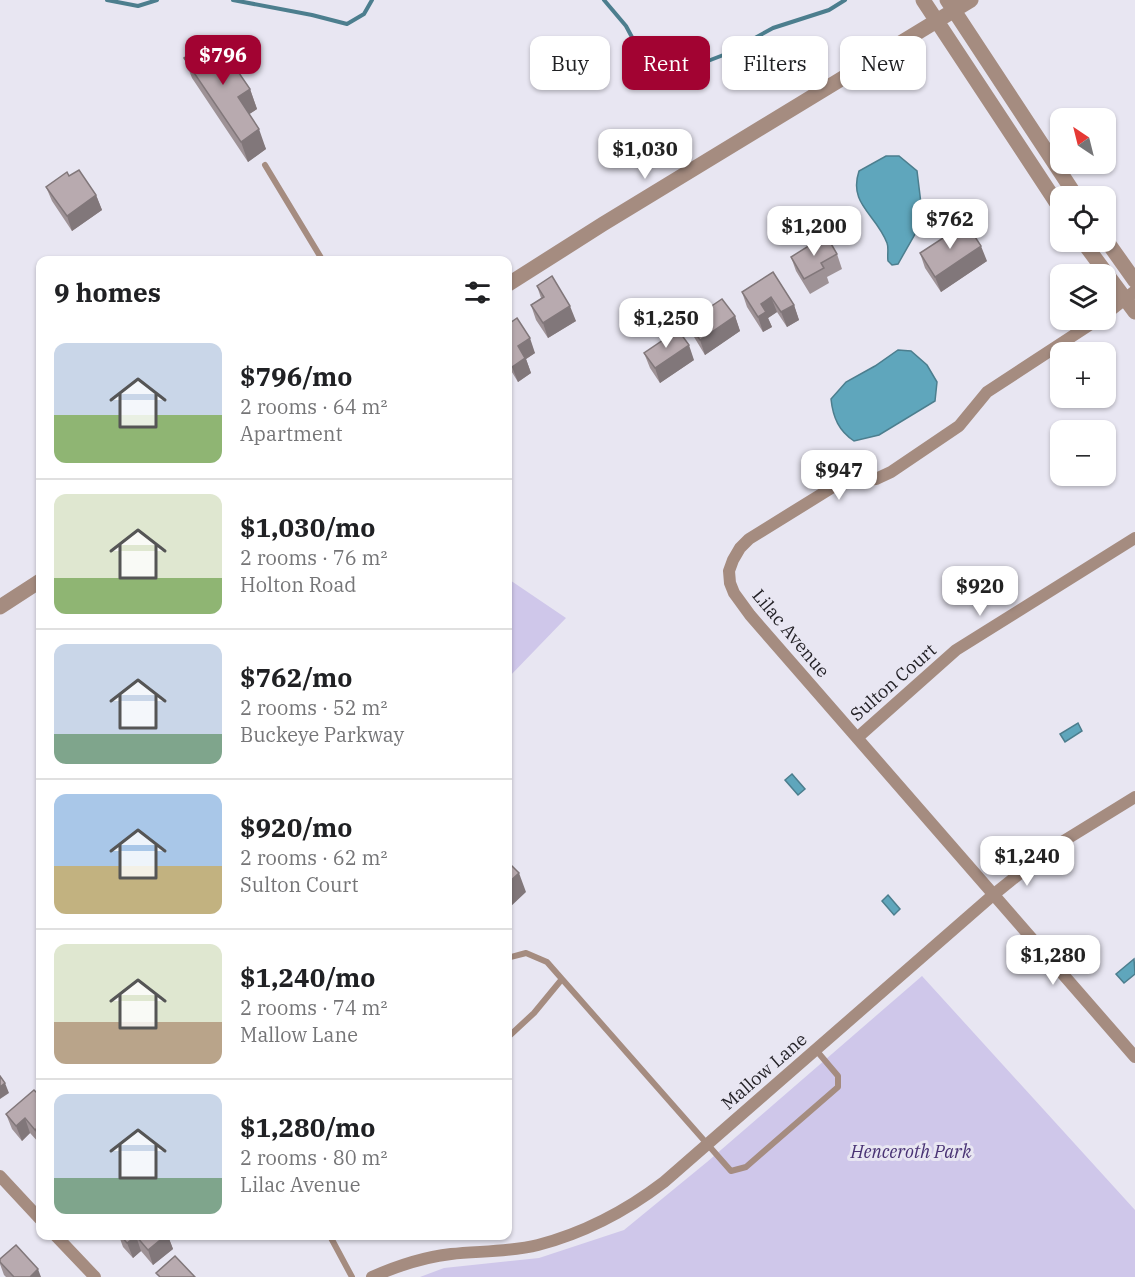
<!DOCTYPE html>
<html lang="en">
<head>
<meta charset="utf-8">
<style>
	:root { --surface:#fff; --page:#f6f6f6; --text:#202124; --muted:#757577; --line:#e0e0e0; --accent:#a20332 }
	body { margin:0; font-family:"IBM Plex Serif",serif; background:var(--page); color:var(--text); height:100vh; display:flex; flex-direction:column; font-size:22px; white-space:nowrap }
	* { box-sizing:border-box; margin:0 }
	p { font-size:20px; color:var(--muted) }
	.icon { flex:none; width:33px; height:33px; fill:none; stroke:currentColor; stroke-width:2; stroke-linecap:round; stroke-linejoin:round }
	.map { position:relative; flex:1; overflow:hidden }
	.drawer { position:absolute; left:36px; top:256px; width:476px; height:984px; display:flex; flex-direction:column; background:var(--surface); border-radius:12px; box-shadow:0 2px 4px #0004 }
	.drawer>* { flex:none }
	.banner { position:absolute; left:530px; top:36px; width:514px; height:54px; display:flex; gap:12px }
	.needle { width:39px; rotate:325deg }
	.tools { position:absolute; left:1050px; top:108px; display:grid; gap:12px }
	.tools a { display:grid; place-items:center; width:66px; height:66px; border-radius:12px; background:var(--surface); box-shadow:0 2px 4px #0004; font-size:30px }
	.price { position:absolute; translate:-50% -51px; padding:0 14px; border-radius:12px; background:#fff; color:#222; font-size:20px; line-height:39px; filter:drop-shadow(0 2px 3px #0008) }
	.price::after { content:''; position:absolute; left:50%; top:36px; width:18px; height:14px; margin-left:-9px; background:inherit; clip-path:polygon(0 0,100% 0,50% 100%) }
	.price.current { background:var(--accent); color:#fff }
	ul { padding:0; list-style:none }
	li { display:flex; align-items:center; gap:18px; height:150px; padding:0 18px }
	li+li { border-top:2px solid var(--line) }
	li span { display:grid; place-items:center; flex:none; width:168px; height:120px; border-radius:12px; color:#555 }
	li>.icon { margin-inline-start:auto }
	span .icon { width:72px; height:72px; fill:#fffc; stroke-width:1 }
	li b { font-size:26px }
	h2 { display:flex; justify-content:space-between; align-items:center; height:72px; padding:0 18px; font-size:26px }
	.pill { padding:0 21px; border-radius:12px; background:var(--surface); box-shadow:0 2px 4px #0004; font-size:21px; line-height:54px }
	.pill.current { background:var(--accent); color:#fff }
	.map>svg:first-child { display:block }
</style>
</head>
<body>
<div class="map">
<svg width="1135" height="1277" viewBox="0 0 1135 1277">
	<rect width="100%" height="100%" fill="#e8e6f2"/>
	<path fill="#cfc7ea" d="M507,578L566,618L507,679Z
		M922,976L1135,1210V1277H420L444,1268L539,1258L624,1230L707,1162Z"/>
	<path fill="#5fa6bc" stroke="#4c7e8e" stroke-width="1.5" d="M886,156H899L917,171L923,220L898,264L892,265L888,261C887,255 889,248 887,243C876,214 848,204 859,171Z
		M898,350L911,351L927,365L937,382L935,401L879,435L854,441C839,431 833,418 831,399L846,382L875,366Z
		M1078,723L1082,731L1065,742L1060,734Z
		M792,774L805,789L798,795L785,780Z
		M888,895L900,909L894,915L882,901Z
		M1134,959L1135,974L1124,983L1116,974Z"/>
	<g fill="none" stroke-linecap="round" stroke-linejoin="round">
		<path stroke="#4c7e8e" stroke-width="4" d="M107,0L138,6L157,0
			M233,0L312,15L347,24L364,14L372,0
			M604,0L626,26L649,69L661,79L726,54L773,28L829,10L845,0"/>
		<path stroke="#a58c80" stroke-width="6" d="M265,165L323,261
			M507,958L526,953L547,962L731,1171L746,1167L838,1087V1076L816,1050
			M507,1038L534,1013L562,979
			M330,1236L352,1277"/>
		<path stroke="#a58c80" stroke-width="12" d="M1106,314L1135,291
			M1097,320L987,392L959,426L891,472L876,479L846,482L833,487L749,539L740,548L733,560L729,571L730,583L734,593L750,615L1135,1057
			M857,738L956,650L1135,538
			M0,1176L40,1219
			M56,1236L95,1277
			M372,1277C397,1266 424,1257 451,1254C479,1251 510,1252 538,1245C584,1233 626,1211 664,1182L993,895L1049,850L1135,797"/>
		<path stroke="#a58c80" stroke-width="15" d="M923,0L1060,208
			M947,0L1076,196
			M1106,240L1135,281
			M1083,242L1135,312
			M507,285L603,224L971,0
			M0,607L40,581"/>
	</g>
	<path fill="#9e9296" d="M184,58L250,89L257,109L249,114L266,149L248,162L192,78Z
		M69,176L96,195L102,210L72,231L52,201L46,187Z
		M920,253L987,261L941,292L925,268Z
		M837,254L842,269L827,277L829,283L810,294L796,271L791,257Z
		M773,272L794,305L799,320L787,327L777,312L768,318L772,327L763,332L747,307L742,292Z
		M537,286L576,321L548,338L536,320L531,305L541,298Z
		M735,316L740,331L705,355L694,337L688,322Z
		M507,325L535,353L526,359L531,373L518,382L510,369L507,371Z
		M644,353L694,360L660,383L650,368Z
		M40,1092V1144L30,1133L22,1141L12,1129L6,1114Z
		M119,1236H168L173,1249L153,1265L141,1251L133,1258L123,1247Z
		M0,1259L41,1277H6L4,1275L0,1264Z"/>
	<path fill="#81777a" d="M250,89L257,109L245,117L238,97Z
		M259,129L266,149L248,162L241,142Z
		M96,195L102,210L72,231L67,216Z
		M981,246L987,261L941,292L935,277Z
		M771,297L777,312L768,318L772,327L763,332L758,317L761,304Z
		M794,305L799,320L787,327L781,312Z
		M570,306L576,321L548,338L543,323Z
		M735,316L740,331L705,355L700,340Z
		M530,338L535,353L526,359L531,373L518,382L512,367L518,346Z
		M689,345L694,360L660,383L655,368Z
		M507,362L510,369L507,371Z
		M519,873L526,892L507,910V884Z
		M5,1083L9,1093L0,1099V1087Z
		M25,1118L30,1133L22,1141L16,1126Z
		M40,1125V1144L35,1130Z
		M136,1236L141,1251L133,1258L127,1243Z
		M165,1236H168L173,1249L153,1265L148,1250Z
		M38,1269L41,1277H30Z"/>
	<path fill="#b8aaaf" stroke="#81777a" stroke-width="1.5" d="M215,38L250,89L238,97L259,129L241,142L184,58Z
		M79,170L96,195L67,216L46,187L67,172L69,176Z
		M966,223L981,246L935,277L920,253Z
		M826,235L837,254L821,263L824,268L804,279L791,257Z
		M773,272L794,305L781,312L771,297L761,304L766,312L758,317L742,292Z
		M552,276L570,306L543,323L531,305L544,297L537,286Z
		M722,299L735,316L700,340L688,322Z
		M517,318L530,338L518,346L525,358L512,367L507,359V325Z
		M678,330L689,345L655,368L644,353Z
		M507,861L519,873L507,884Z
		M0,1076L5,1083L0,1087Z
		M34,1090L38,1094L40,1092V1125L35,1130L25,1118L16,1126L6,1114Z
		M121,1236H136L127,1243Z
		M136,1236H165L148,1250Z
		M16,1245L38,1269L30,1277H14L0,1262V1259Z
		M175,1256L195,1277H160L156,1273Z"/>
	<g text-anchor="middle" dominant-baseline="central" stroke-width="6" stroke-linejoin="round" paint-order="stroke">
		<g font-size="18" fill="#211f24" stroke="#e8e6f2">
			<text transform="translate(791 633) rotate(50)">Lilac Avenue</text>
			<text transform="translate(893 682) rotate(-41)">Sulton Court</text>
			<text transform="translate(764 1071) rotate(-41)">Mallow Lane</text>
		</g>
		<g font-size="18" font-style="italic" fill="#493374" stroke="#e8e6f2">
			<text x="911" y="1151">Henceroth Park</text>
		</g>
	</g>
</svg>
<div class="tools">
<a><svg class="needle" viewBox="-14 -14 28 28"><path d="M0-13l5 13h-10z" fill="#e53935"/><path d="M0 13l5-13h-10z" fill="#757577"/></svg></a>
<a><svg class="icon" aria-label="locate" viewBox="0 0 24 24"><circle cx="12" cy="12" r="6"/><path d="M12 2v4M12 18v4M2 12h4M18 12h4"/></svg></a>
<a><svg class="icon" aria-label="layers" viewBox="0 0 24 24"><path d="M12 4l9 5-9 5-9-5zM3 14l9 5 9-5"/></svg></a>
<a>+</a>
<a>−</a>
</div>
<b class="price current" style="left:223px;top:86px">$796</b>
<b class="price" style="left:645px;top:180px">$1,030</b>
<b class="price" style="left:950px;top:250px">$762</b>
<b class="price" style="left:814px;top:257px">$1,200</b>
<b class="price" style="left:666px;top:349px">$1,250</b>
<b class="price" style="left:839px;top:501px">$947</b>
<b class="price" style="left:980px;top:617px">$920</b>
<b class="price" style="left:1027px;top:887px">$1,240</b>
<b class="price" style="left:1053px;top:986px">$1,280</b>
<div class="banner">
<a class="pill">Buy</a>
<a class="pill current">Rent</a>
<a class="pill">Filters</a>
<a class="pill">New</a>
</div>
<section class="drawer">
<h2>9 homes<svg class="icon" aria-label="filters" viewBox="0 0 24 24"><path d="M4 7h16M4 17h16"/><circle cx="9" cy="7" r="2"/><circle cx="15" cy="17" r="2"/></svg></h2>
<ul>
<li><span style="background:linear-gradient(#c9d6e8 60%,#8fb573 0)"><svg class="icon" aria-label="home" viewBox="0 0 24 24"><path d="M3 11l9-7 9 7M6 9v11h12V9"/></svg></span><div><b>$796/mo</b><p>2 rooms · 64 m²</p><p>Apartment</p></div></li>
<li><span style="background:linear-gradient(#dfe7d0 70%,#8fb573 0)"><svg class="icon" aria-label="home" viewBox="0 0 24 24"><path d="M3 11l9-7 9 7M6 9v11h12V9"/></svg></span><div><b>$1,030/mo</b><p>2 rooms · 76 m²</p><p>Holton Road</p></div></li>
<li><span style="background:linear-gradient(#c9d6e8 75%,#7fa58c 0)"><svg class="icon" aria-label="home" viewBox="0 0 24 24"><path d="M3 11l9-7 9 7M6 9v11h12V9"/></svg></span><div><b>$762/mo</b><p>2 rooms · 52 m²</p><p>Buckeye Parkway</p></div></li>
<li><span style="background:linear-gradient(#a9c7e8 60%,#c2b280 0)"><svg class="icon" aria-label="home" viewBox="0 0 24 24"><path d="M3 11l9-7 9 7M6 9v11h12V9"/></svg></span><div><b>$920/mo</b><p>2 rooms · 62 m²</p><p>Sulton Court</p></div></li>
<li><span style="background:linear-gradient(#dfe7d0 65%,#b9a48a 0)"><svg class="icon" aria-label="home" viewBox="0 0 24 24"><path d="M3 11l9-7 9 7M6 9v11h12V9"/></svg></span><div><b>$1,240/mo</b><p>2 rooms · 74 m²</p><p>Mallow Lane</p></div></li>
<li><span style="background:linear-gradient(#c9d6e8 70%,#7fa58c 0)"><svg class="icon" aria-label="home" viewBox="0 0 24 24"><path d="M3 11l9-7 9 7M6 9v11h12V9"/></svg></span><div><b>$1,280/mo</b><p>2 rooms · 80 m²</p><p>Lilac Avenue</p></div></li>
</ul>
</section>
</div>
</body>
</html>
